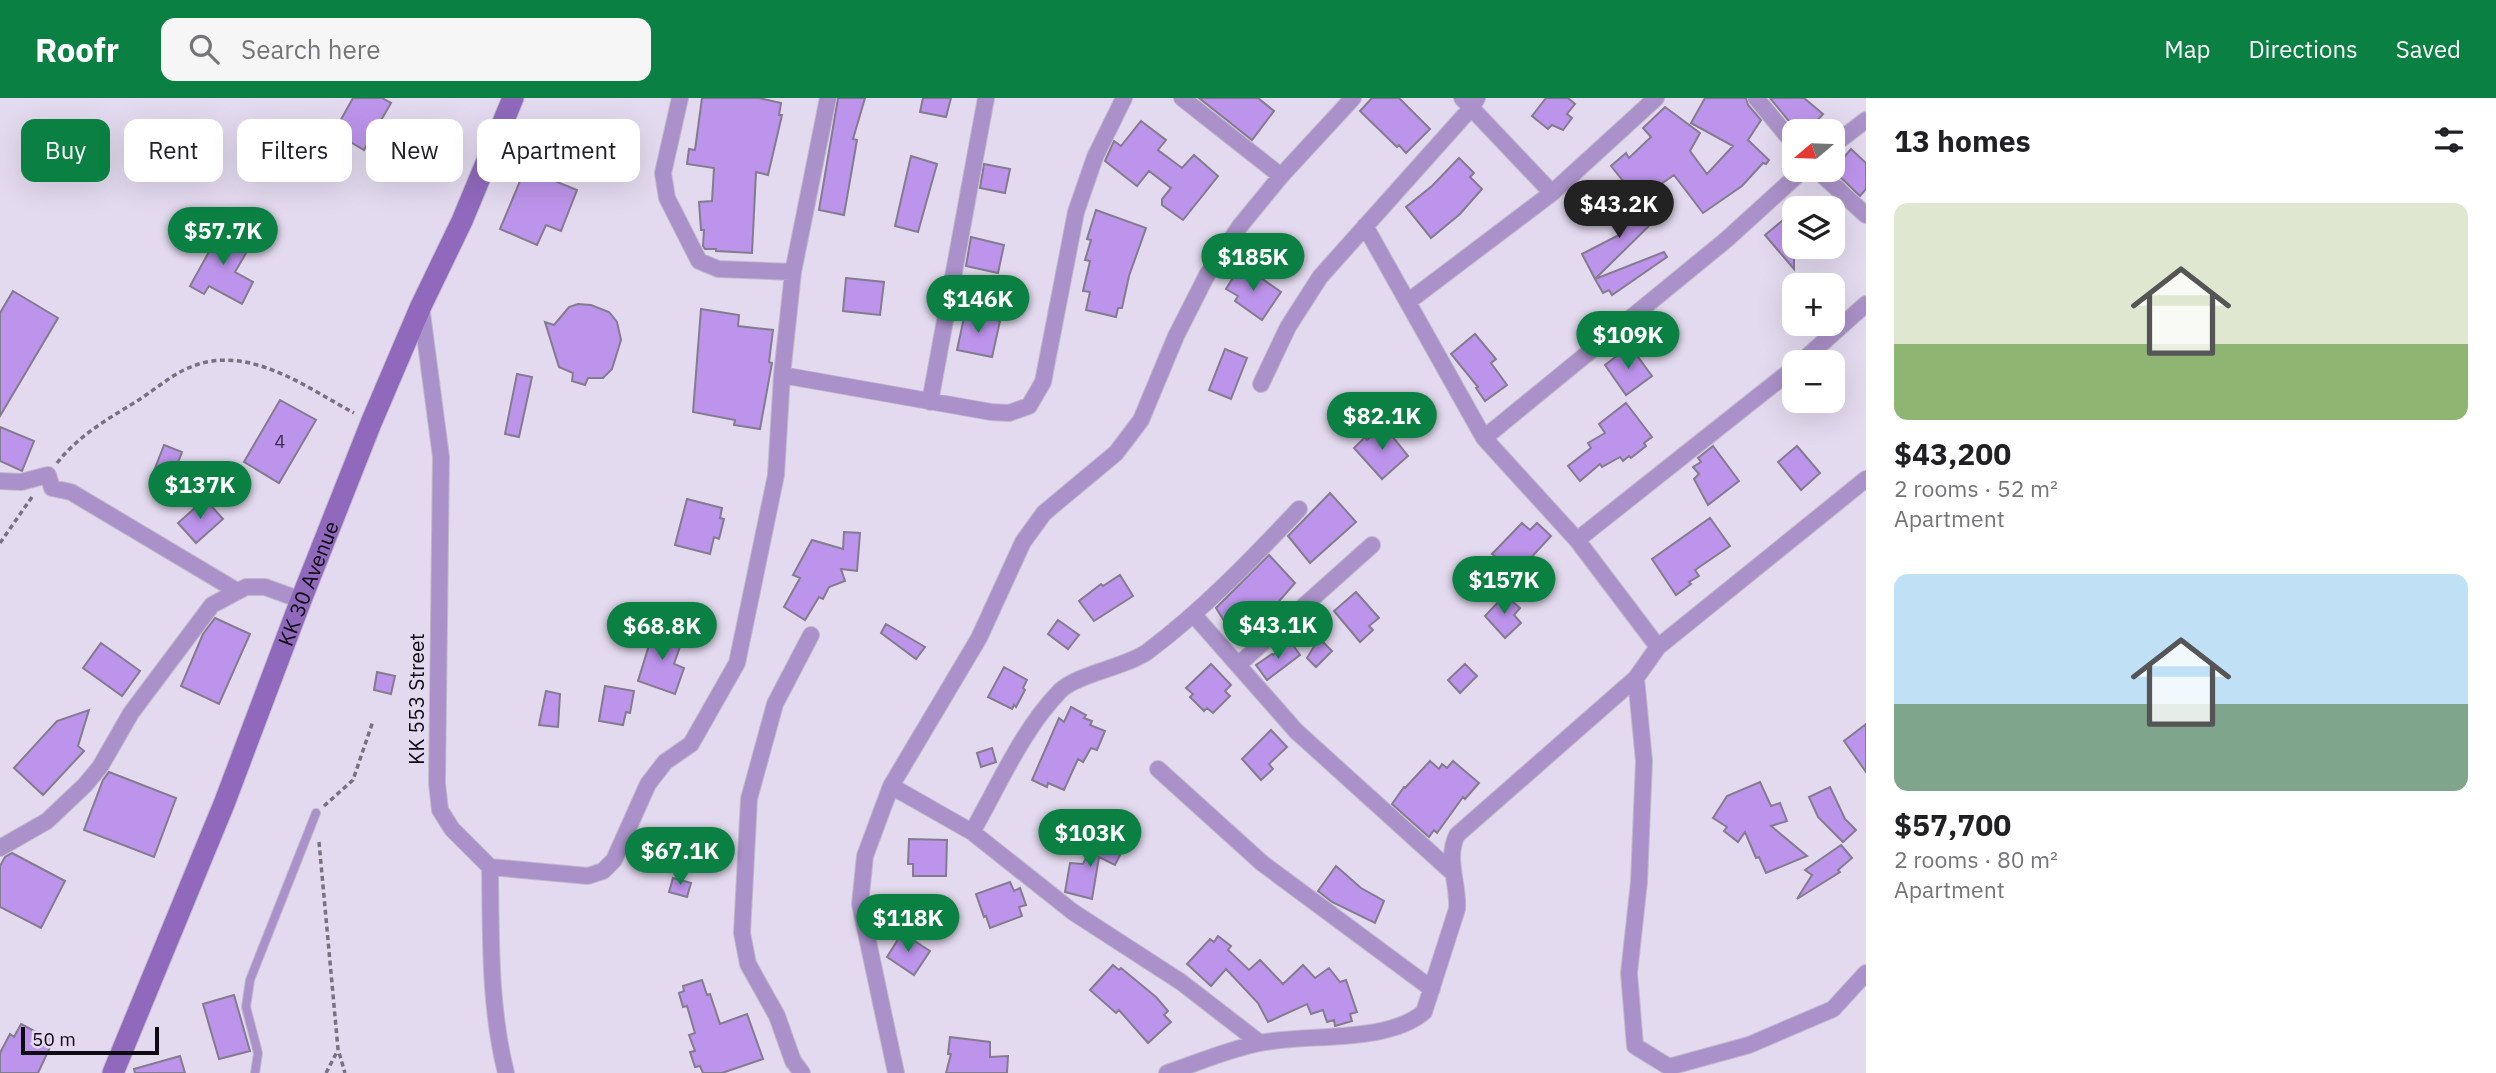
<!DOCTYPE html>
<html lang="en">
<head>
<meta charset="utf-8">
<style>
	:root { --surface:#fff; --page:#f6f6f6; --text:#202124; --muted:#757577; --accent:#0b8043 }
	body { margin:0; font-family:"IBM Plex Sans",sans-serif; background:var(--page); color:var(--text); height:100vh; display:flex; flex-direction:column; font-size:26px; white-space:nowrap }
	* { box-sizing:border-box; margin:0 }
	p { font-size:23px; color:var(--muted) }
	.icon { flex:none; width:38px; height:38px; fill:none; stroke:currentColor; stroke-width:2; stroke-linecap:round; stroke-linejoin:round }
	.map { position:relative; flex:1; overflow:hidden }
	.details { display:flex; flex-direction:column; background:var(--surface); width:630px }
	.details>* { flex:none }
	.banner { position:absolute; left:21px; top:21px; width:665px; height:63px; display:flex; gap:14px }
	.needle { width:46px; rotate:251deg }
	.buttons { position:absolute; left:1782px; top:21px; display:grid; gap:14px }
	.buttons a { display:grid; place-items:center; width:63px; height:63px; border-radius:14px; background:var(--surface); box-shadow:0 7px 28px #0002; font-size:35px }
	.scale { position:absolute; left:21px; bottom:18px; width:138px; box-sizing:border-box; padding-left:7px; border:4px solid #0e0b12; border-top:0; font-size:19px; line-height:24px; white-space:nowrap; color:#0e0b12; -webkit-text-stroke:5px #e3daef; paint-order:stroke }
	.price { position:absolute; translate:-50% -60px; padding:0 16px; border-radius:24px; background:var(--accent); color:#fff; font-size:23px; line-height:46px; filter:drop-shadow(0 2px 4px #0008) }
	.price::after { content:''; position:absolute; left:50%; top:42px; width:21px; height:16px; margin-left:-10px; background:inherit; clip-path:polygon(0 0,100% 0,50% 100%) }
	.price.selected { background:#222; color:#fff }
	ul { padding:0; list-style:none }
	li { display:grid; align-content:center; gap:14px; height:371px; padding:0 28px }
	li span { display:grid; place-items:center; height:217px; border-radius:14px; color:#555 }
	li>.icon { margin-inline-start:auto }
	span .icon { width:126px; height:126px; fill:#fffc; stroke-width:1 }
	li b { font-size:30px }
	h2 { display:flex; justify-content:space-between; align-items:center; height:84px; padding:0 28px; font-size:30px }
	.tag { padding:0 24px; border-radius:14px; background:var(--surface); box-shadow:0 7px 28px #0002; font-size:24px; line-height:63px }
	.tag.selected { background:var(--accent); color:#fff }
	header { display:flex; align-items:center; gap:42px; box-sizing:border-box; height:98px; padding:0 35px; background:var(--accent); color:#fff }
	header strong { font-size:33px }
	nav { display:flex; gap:38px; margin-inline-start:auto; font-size:24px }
	.search { width:490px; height:63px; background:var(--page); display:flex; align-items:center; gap:18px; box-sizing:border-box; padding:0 24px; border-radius:14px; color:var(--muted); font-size:26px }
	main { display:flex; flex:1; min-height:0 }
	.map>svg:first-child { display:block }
</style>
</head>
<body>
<header>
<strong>Roofr</strong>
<div class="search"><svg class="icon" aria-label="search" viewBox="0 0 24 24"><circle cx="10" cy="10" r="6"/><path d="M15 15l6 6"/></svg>Search here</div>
<nav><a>Map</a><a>Directions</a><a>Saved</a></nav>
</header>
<main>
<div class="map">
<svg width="1866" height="975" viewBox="0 0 1866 975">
	<rect width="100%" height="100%" fill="#e3daef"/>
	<path fill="#bd94eb" stroke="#837b8e" stroke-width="2" d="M353,0H382L391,5L364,52L334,34Z
		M702,0H759L781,5L779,17H782L768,77L756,74L752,155L716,153V151H705L703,148L704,132H701L699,104L712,103L714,70L687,66L689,51L695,52Z
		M838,0H865L853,41L857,42L844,117L819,112Z
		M923,0H951L946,19L920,14Z
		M1199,0H1258L1274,13L1252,42Z
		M1372,0H1399L1430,31L1406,55L1399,47L1397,49L1360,13Z
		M1546,0H1568L1575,6L1567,16L1572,20L1563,32L1552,27L1548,31L1532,18Z
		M1705,0H1746L1748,7L1761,22L1748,42L1769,62L1766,66L1763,65L1742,88L1703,115L1674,77L1635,104L1625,89L1627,88L1611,68L1626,55L1629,60L1651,39L1643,30L1665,9L1700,35L1690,53L1707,76L1733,48L1691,25Z
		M1770,0H1804L1823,16L1808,33H1797Z
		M1141,23L1166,42L1158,52L1182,70L1194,57L1218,78L1183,122L1162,107V101L1171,90L1149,73L1137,88L1105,63L1114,43L1121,48Z
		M1851,51L1866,65V91L1860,98L1833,72Z
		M911,58L937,66L918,134L895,128Z
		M1459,60L1474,75L1470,79L1482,91L1460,116L1431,140L1406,109L1432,88Z
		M984,66L1010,71L1005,95L980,90Z
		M525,71L577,92L561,133L546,127L537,147L500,131Z
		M1641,104L1657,120L1595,181L1582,156L1619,137L1616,131Z
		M1096,112L1146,130L1129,178L1122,210H1118L1116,219L1086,212L1090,194L1083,193L1090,163L1085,162L1091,142L1087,141Z
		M1794,113V171L1765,137Z
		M210,130L249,150L235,174L253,184L242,206L209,188L204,196L190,188L210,152L200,147Z
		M971,139L1004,147L998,175L966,168Z
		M1664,154L1667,159L1612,197L1609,192L1603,195L1595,181Z
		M1239,170L1251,178L1254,175L1281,194L1262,222L1235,203L1238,198L1226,191Z
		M846,180L884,184L880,217L843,213Z
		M13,193L58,220L0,318V215Z
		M578,206L591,207L609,214L617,224L621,242L612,271L603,280H588L585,287L572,283L573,275L559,269L545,224L554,227L569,209Z
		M701,211L739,217L738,228L773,232L769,264L772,265L760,331L734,327L735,322L693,314Z
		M965,215L1000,223L992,259L957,252Z
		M1475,236L1496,261L1491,265L1507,287L1485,303L1476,290L1478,289L1451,256Z
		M1630,248L1652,278L1626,297L1605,267Z
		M1225,251L1247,260L1231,301L1209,292Z
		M517,276L532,279L519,339L505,336Z
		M280,302L316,322L279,385L244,364Z
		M1626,305L1652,339L1644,345L1646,348L1631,360L1629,358L1623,363L1620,359L1602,369L1600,366L1580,383L1568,368L1591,350L1588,345L1605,335L1599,326Z
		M1384,328L1408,358L1382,381L1354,350L1365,339L1367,342Z
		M0,329L34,343L22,373L0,363Z
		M164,347L182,354L172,380L154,373Z
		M1713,348L1739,383L1708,407L1694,381L1699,376L1693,369L1701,364L1698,360Z
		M1797,348L1820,375L1801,392L1778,364Z
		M1330,395L1356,424L1310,465L1288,438Z
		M205,401L223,421L196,445L178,425Z
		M687,401L722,410L720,420L724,421L719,441L714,439L710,456L675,447Z
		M1710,420L1730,448L1695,472L1699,478L1689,484L1691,486L1676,497L1652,461Z
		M1522,425L1530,432L1537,425L1551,438L1514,478L1494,461L1496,459L1492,456Z
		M844,434L860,435L857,473L841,471L845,483L829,489L823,501L819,499L805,522L784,509L800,480L793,477L812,442L843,451Z
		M1269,457L1295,485L1273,510L1234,539L1216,510Z
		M1120,477L1133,498L1094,523L1079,503L1101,486L1103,488Z
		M1356,494L1379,520L1369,528L1373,532L1360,544L1334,513Z
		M1505,497L1520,510L1514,517L1521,525L1505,540L1485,518Z
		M215,520L250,536L219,606L181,588L203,536Z
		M1058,522L1079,537L1068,551L1048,536Z
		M886,526L925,549L916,561L881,535Z
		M654,531L683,540L674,566L684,570L675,596L638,583Z
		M1319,540L1332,553L1316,569L1307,560Z
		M1290,543L1300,557L1267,582L1256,567L1272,556L1273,557Z
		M101,545L140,573L122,598L83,570Z
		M1211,566L1231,587L1225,593L1230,598L1213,615L1207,610L1204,613L1190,599L1193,596L1186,590Z
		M1465,566L1477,578L1460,595L1448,582Z
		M1004,569L1027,582L1023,590L1025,592L1016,609L1014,607L1012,611L988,599Z
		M377,574L395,578L391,596L374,592Z
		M605,588L634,593L630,615L626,614L623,627L599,623Z
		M546,593L560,596L558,629L539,627Z
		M1071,609L1086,617L1084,620L1092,623L1090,627L1105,633L1097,652L1091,650L1083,664L1078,661L1064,692L1048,685L1047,689L1032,682L1059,620L1064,624Z
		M89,612L78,648L84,653L43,697L14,670L57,623Z
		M1866,626V674L1844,643Z
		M1271,632L1287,649L1269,666L1273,671L1261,682L1242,661Z
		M992,650L996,664L981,669L977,655Z
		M1430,663L1439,671L1442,666L1447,670L1453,663L1479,685L1465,701L1463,699L1437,735L1434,732L1429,739L1392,706L1404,689L1405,690Z
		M109,674L176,700L154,759L84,732L103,682Z
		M1760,684L1771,708L1780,705L1787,723L1771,728L1807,758L1766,775L1759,759L1756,760L1745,734L1738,744L1724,733L1727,729L1713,720L1727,698Z
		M1830,689L1845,721L1856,732L1843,744L1818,719L1809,699Z
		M1101,730L1104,731L1102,745L1121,755L1115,767L1099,759L1092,801L1065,794L1070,765L1083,766Z
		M909,741L947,742L946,778H913V766H908Z
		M1841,747L1852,760L1838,772L1840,774L1797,801L1812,777L1805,772Z
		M12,755L65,783L41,830L0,809V768L5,759Z
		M1336,768L1361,790L1384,803L1375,825L1332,804L1318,793Z
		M673,780L691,785L687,799L669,794Z
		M1010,784L1014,793L1020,790L1026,807L1019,809L1022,818L990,830L986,818L984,819L976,796Z
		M902,835L930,853L914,877L887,859Z
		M1218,838L1231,848L1228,852L1249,872L1260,862L1283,886L1303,867L1315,880L1329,870L1340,884L1346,882L1357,914L1350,916L1352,923L1335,928L1334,922L1327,924L1323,912L1311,916L1307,906L1268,924L1258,905L1226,871L1211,888L1187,866L1210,841L1214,844Z
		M1113,867L1119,872L1121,870L1156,899L1168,913L1164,917L1171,924L1148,945L1119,912L1116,915L1090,892Z
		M702,882L707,897L710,896L720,926L747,916L763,961L722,975H703L700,968L695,969L690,954L695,953L689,937L695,935L687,908L683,909L679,895L684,893L683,888Z
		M234,897L250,953L219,961L203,906Z
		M21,926L53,943L38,975H0V955L10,936L14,939Z
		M950,939L990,944V959L1008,958L1007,975H946L951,956H948Z
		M180,958L185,975H135L134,971Z"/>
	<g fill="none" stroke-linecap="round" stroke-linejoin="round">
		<defs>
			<path id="service" d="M255,975L258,955L246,909L250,882L316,715"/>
			<path id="minor" d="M680,0L663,75L667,100L699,163L718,171L793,174
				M1182,0L1281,78
				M1462,0L1552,95
				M1756,0L1794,46
				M1832,48L1866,22
				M1817,72L1866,117
				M1365,128L1484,340L1577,442L1658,549
				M1409,203L1552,95L1656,0
				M421,208L441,359L437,685L440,712L452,731L490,769C491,838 489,907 506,975
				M1801,264L1866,206
				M782,277L991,314L1009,315L1029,308L1043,284L1076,114L1095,59L1124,0
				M1261,286L1288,229L1320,179L1472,9L1477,0
				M930,304L986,0
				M1484,340L1726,142L1803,72
				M0,383L21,384L48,377L52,390L71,394L237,493
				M1577,442L1794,270
				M1193,516L1296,633L1453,775
				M1238,567L1372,447
				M1636,580L1644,663L1639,784L1629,875L1635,948L1669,969L1749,947L1833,911L1866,875
				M1158,671L1262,765L1432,891
				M891,688L972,734L1073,814L1181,884L1260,945
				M972,734C999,687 1022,632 1060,593C1077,576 1126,569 1147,554C1202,513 1252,461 1299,411
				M0,750L47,723L85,687L100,669L131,615L212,507L246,489H265L301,502
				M490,769L588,778L603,773L614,762L648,686L665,664L691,646L737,565L776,377L782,277L793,174L828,0
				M802,975L793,963L777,918L748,866L742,835L749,701L775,606L811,537
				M896,975L860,806L865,758L891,688L979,540L1023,444L1044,415L1116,355L1141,322L1176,238L1207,177L1240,128L1281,78L1353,0
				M1167,975C1197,965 1229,951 1260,945C1307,935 1387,946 1424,914L1457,811C1459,786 1445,761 1457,737L1636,580L1658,549L1866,381"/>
			<g id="secondary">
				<path id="s1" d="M113,975L224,706L301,502L371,325L421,208L462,123L513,0"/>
			</g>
		</defs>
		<use href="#service" stroke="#c1b9cc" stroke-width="10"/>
		<use href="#minor" stroke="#c1b9cc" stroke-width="18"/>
		<use href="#secondary" stroke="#c1b9cc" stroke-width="23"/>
		<path stroke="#787280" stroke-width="3.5" stroke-dasharray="5 3.5" stroke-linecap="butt" d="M57,365C79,337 108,321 137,303C153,293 169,279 186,271C245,243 304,288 354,315
			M0,445L32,399
			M324,708L353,682L373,623
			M319,744L338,951L345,975
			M326,975L338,952"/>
		<use href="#service" stroke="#aa91c9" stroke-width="8"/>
		<use href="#minor" stroke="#aa91c9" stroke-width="16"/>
		<use href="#secondary" stroke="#9069bc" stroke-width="21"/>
	</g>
	<g text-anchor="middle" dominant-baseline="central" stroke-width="6" stroke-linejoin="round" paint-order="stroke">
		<g font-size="18" fill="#3a2d48">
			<text x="280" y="343">4</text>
		</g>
		<g font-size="21" fill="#0e0b12" stroke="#e3daef">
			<text stroke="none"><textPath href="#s1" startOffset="527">KK 30 Avenue</textPath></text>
			<text transform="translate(416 601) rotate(-90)">KK 553 Street</text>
		</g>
	</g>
</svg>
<div class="buttons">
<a><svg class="needle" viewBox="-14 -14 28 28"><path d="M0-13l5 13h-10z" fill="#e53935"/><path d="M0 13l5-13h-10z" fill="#757577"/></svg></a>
<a><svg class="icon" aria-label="layers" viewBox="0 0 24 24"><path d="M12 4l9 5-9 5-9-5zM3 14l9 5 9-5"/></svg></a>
<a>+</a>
<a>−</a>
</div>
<div class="scale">50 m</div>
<b class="price selected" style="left:1619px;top:142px">$43.2K</b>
<b class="price" style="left:223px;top:169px">$57.7K</b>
<b class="price" style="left:1253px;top:195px">$185K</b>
<b class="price" style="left:978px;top:237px">$146K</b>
<b class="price" style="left:1628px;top:273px">$109K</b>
<b class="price" style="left:1382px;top:354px">$82.1K</b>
<b class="price" style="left:200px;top:423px">$137K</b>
<b class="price" style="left:1504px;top:518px">$157K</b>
<b class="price" style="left:1278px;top:563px">$43.1K</b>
<b class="price" style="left:662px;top:564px">$68.8K</b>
<b class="price" style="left:1090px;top:771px">$103K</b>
<b class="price" style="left:680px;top:789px">$67.1K</b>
<b class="price" style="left:908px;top:856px">$118K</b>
<div class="banner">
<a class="tag selected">Buy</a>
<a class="tag">Rent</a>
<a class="tag">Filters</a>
<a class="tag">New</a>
<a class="tag">Apartment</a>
</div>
</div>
<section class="details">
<h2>13 homes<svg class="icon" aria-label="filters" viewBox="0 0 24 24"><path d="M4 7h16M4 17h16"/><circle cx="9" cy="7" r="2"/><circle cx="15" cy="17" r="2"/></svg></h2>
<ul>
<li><span style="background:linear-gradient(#dfe7d0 65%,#8fb573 0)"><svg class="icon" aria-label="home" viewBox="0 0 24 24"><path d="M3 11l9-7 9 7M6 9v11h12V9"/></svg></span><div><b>$43,200</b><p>2 rooms · 52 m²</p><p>Apartment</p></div></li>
<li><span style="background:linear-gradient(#bfe0f5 60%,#7fa58c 0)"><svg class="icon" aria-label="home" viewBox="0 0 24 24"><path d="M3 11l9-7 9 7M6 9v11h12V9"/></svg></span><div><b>$57,700</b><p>2 rooms · 80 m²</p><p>Apartment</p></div></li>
</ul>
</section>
</main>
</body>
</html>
